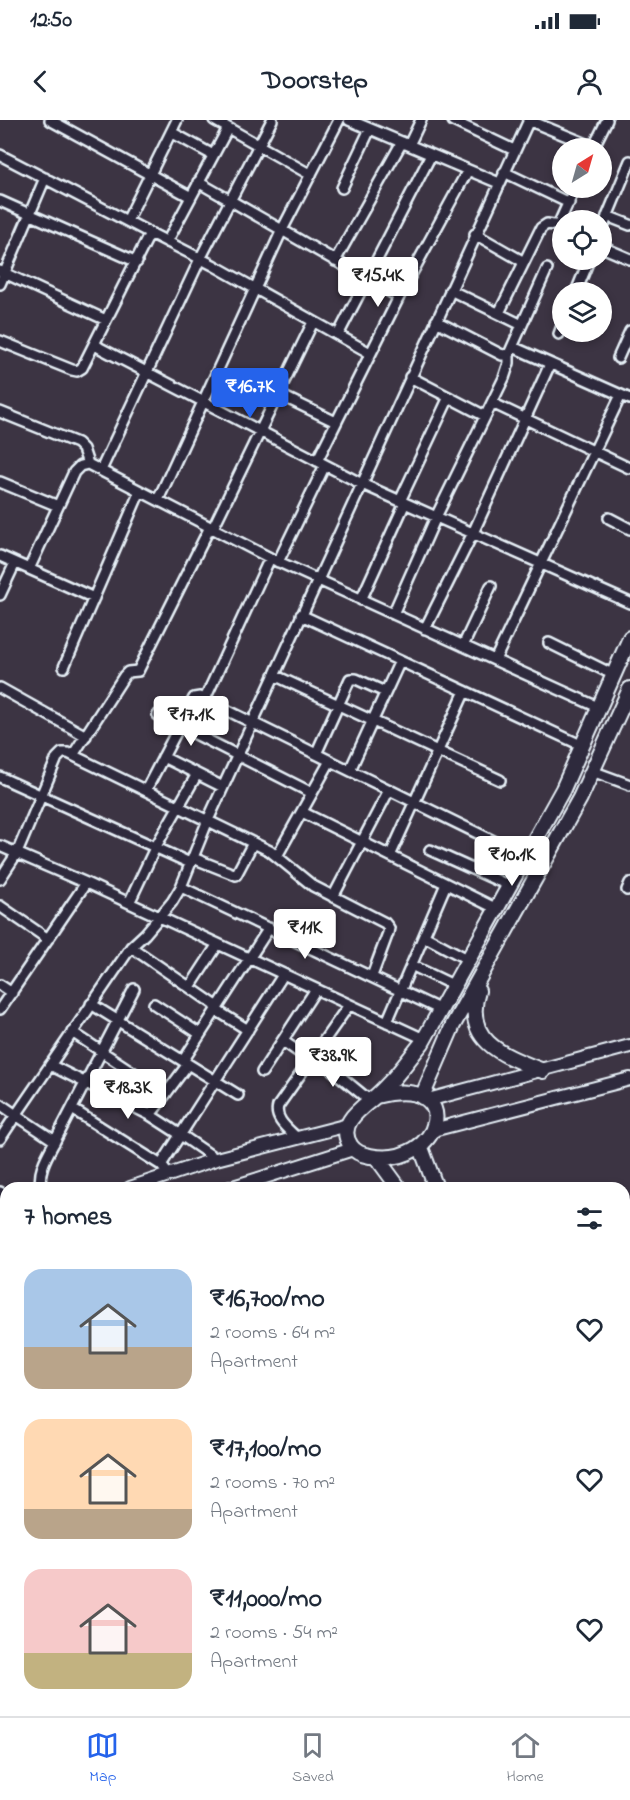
<!DOCTYPE html>
<html lang="en">
<head>
<meta charset="utf-8">
<style>
	:root { --surface:#fff; --page:#f2f2f3; --text:#1f2937; --muted:#747a83; --line:#e0e1e3; --accent:#2563eb }
	body { margin:0; font-family:"Indie Flower",sans-serif; background:var(--page); color:var(--text); height:100vh; display:flex; flex-direction:column; font-size:22px; white-space:nowrap }
	* { box-sizing:border-box; margin:0 }
	p { font-size:20px; color:var(--muted) }
	.icon { flex:none; width:33px; height:33px; fill:none; stroke:currentColor; stroke-width:2; stroke-linecap:round; stroke-linejoin:round }
	.map { position:relative; flex:1; overflow:hidden }
	.details { position:absolute; left:0px; top:1062px; width:630px; height:534px; display:flex; flex-direction:column; background:var(--surface); border-radius:18px 18px 0 0; box-shadow:0 3px 9px #0003 }
	.details>* { flex:none }
	.needle { width:39px; rotate:37deg }
	.fabs { position:absolute; left:552px; top:18px; display:grid; gap:12px }
	.fabs a { display:grid; place-items:center; width:60px; height:60px; border-radius:50%; background:var(--surface); box-shadow:0 3px 9px #0003; font-size:30px }
	.price { position:absolute; translate:-50% -51px; padding:0 14px; border-radius:6px; background:#fff; color:#222; font-size:20px; line-height:39px; filter:drop-shadow(0 2px 3px #0008) }
	.price::after { content:''; position:absolute; left:50%; top:36px; width:18px; height:14px; margin-left:-9px; background:inherit; clip-path:polygon(0 0,100% 0,50% 100%) }
	.price.selected { background:var(--accent); color:#fff }
	ul { padding:0; list-style:none }
	li { display:flex; align-items:center; gap:18px; height:150px; padding:0 24px }
	li span { display:grid; place-items:center; flex:none; width:168px; height:120px; border-radius:18px; color:#555 }
	li>.icon { margin-inline-start:auto }
	span .icon { width:72px; height:72px; fill:#fffc; stroke-width:1 }
	li b { font-size:26px }
	h2 { display:flex; justify-content:space-between; align-items:center; height:72px; padding:0 24px; font-size:26px }
	.status { display:flex; justify-content:space-between; align-items:center; height:42px; padding:0 30px; background:var(--surface); direction:ltr }
	.status svg { height:16px; fill:currentColor }
	header { display:flex; justify-content:space-between; align-items:center; height:78px; padding:0 24px; background:var(--surface); font-size:27px; font-weight:700 }
	.tab-bar { display:flex; justify-content:space-around; align-items:center; height:84px; border-top:2px solid var(--line); background:var(--surface); font-size:16px; color:var(--muted) }
	.tab-bar a { display:grid; justify-items:center; gap:3px }
	.tab-bar .selected { color:var(--accent) }
	.map>svg:first-child { display:block }
</style>
</head>
<body>
<div class="status"><b>12:50</b><svg viewBox="0 0 49 12"><path d="M0 12V9h3v3zM5 12V6h3v6zM10 12V3h3v9zM15 12V0h3v12zM26 1h20v11H26zM47 4h2v5h-2z"/></svg></div>
<header><svg class="icon" aria-label="back" viewBox="0 0 24 24"><path d="M15 5l-7 7 7 7"/></svg>Doorstep<svg class="icon" aria-label="person" viewBox="0 0 24 24"><circle cx="12" cy="8" r="4"/><path d="M4 21q1-7 8-7t8 7"/></svg></header>
<div class="map">
<svg width="630" height="1596" viewBox="0 0 630 1596">
	<rect width="100%" height="100%" fill="#3c3443"/>
	<filter id="ink" filterUnits="userSpaceOnUse"><feTurbulence type="fractalNoise" baseFrequency=".0167" numOctaves="2"/><feDisplacementMap in="SourceGraphic" scale="12" xChannelSelector="R" yChannelSelector="G"/><feConvolveMatrix kernelMatrix="1 2 1 2 8 2 1 2 1" color-interpolation-filters="sRGB"/></filter>
	<g filter="url(#ink)">
		<g fill="none" stroke-linecap="round" stroke-linejoin="round">
			<defs>
				<path id="minor" d="M50,0L191,77
					M214,0L311,55
					M349,0L499,63
					M528,0L594,27
					M453,1L514,30
					M171,12L213,35
					M409,25L421,0
					M593,28L607,0
					M0,35L150,113L82,248L77,251L72,250L0,221
					M504,52L569,83
					M198,62L399,177
					M342,68L370,9
					M0,81L137,142
					M607,96L630,105
					M127,101L177,0
					M562,109L560,106V101L575,68
					M602,109L630,41
					M150,113L213,145L370,233
					M475,114L524,142
					M167,122L228,8
					M602,127L630,139
					M335,141L402,22
					M0,151L106,200
					M0,164L45,58
					M450,170L520,204
					M576,172L589,140
					M499,193L541,108L547,104L560,106
					M436,201L502,235L509,234L547,149
					M559,214L562,206
					M338,215L431,35
					M95,224L100,228L362,364L630,483
					M513,227L630,279
					M618,238L630,211
					M410,257L485,296
					M278,274L336,302
					M492,283L629,348
					M0,292L77,323L83,329L88,344
					M317,341L399,177L468,50
					M101,350L200,139L272,0
					M0,362L58,386
					M158,380L282,110L339,0
					M400,381L449,277
					M609,398L630,409
					M213,408L313,202
					M0,436L94,478
					M278,442L325,345
					M29,449L74,352L80,346L88,344L270,438L600,588
					M0,475L15,443
					M361,480L405,383
					M393,494L436,397L504,258L509,243V234
					M301,495L583,626
					M425,509L473,413L550,244
					M549,523L614,555
					M463,526L491,466
					M495,540L621,275
					M64,547L140,371
					M274,555L500,660
					M0,568L86,616
					M205,579L270,438
					M158,595L312,673
					M316,634L350,559H356L385,572
					M73,635L124,556L128,552L138,551L210,407
					M163,637L223,667
					M350,650L400,541
					M592,651L630,665
					M0,657L190,743
					M146,670L194,578L200,577L526,737
					M302,692L497,789
					M0,726L86,763L424,919
					M430,730L510,766
					M277,736L330,641
					M390,736L465,571
					M193,738L236,755L253,723
					M0,759L17,733L57,638L62,633H68L270,731L313,766L385,803L389,808L388,813L372,856
					M181,767L441,890
					M627,770L630,763
					M333,777L389,670
					M129,783L155,728L197,654
					M0,786L48,819
					M424,816L469,840
					M131,827L218,887
					M411,845L455,866
					M0,865L12,873
					M190,867L218,824
					M91,884L238,975
					M154,884L200,914
					M0,889L86,763
					M216,890L248,910
					M387,902L446,764
					M72,912L166,974
					M283,921L310,940
					M314,935L369,980
					M183,941L269,808
					M50,945L150,995L181,1015L216,1039
					M262,952L316,869
					M0,984L16,995L0,1019
					M72,989L161,1045L165,1050
					M150,995L188,944
					M297,1018C288,1009 274,999 278,986L349,885
					M55,1021L134,869
					M161,1045L283,855
					M42,1068C36,1053 48,1034 55,1021L16,995L131,827L145,814L172,782L181,767L208,700L529,0
					M0,1072L6,1076
					M0,1167L6,1155
					M0,1216L6,1221
					M0,1313L6,1307
					M0,1352L6,1361
					M624,1470L630,1465
					M624,1480L630,1485
					M624,1543L630,1548
					M231,1590L237,1596
					M527,1590L534,1596
					M603,1590L611,1596
					M245,1596L247,1590
					M497,1596L502,1590"/>
				<path id="tertiary" d="M428,980L630,926
					M433,1010L630,959
					M130,1068L216,1039L348,1005
					M230,1068L353,1029
					M0,1122L6,1119
					M0,1145L6,1143"/>
				<path id="secondary" d="M478,871C462,922 505,936 543,951
					M376,976C469,953 442,1050 370,1036C363,1035 355,1032 351,1026C335,1004 363,987 377,975C383,970 388,964 393,959C403,948 412,935 422,923L563,669L630,518
					M422,977L453,905L580,678L630,569
					M420,1025L436,1068
					M377,1038L399,1068
					M624,1308L630,1316
					M624,1340L630,1347"/>
			</defs>
			<use href="#minor" stroke="#e8f1f8" stroke-width="14"/>
			<use href="#tertiary" stroke="#e8f1f8" stroke-width="16"/>
			<use href="#secondary" stroke="#e8f1f8" stroke-width="18"/>
			<use href="#minor" stroke="#2f2a3d" stroke-width="9"/>
			<use href="#tertiary" stroke="#2f2a3d" stroke-width="12"/>
			<use href="#secondary" stroke="#2f2a3d" stroke-width="14"/>
		</g>
	</g>
</svg>
<div class="fabs">
<a><svg class="needle" viewBox="-14 -14 28 28"><path d="M0-13l5 13h-10z" fill="#e53935"/><path d="M0 13l5-13h-10z" fill="#747a83"/></svg></a>
<a><svg class="icon" aria-label="locate" viewBox="0 0 24 24"><circle cx="12" cy="12" r="6"/><path d="M12 2v4M12 18v4M2 12h4M18 12h4"/></svg></a>
<a><svg class="icon" aria-label="layers" viewBox="0 0 24 24"><path d="M12 4l9 5-9 5-9-5zM3 14l9 5 9-5"/></svg></a>
</div>
<b class="price" style="left:378px;top:188px">₹15.4K</b>
<b class="price selected" style="left:250px;top:299px">₹16.7K</b>
<b class="price" style="left:191px;top:627px">₹17.1K</b>
<b class="price" style="left:512px;top:767px">₹10.1K</b>
<b class="price" style="left:305px;top:840px">₹11K</b>
<b class="price" style="left:333px;top:968px">₹38.9K</b>
<b class="price" style="left:128px;top:1000px">₹18.3K</b>
<section class="details">
<h2>7 homes<svg class="icon" aria-label="filters" viewBox="0 0 24 24"><path d="M4 7h16M4 17h16"/><circle cx="9" cy="7" r="2"/><circle cx="15" cy="17" r="2"/></svg></h2>
<ul>
<li><span style="background:linear-gradient(#a9c7e8 65%,#b9a48a 0)"><svg class="icon" aria-label="home" viewBox="0 0 24 24"><path d="M3 11l9-7 9 7M6 9v11h12V9"/></svg></span><div><b>₹16,700/mo</b><p>2 rooms · 64 m²</p><p>Apartment</p></div><svg class="icon" aria-label="heart" viewBox="0 0 24 24"><path d="M12 20l-8-8c-3-5 5-10 8-4 3-6 11-1 8 4z"/></svg></li>
<li><span style="background:linear-gradient(#ffd9b3 75%,#b9a48a 0)"><svg class="icon" aria-label="home" viewBox="0 0 24 24"><path d="M3 11l9-7 9 7M6 9v11h12V9"/></svg></span><div><b>₹17,100/mo</b><p>2 rooms · 70 m²</p><p>Apartment</p></div><svg class="icon" aria-label="heart" viewBox="0 0 24 24"><path d="M12 20l-8-8c-3-5 5-10 8-4 3-6 11-1 8 4z"/></svg></li>
<li><span style="background:linear-gradient(#f6c9c9 70%,#c2b280 0)"><svg class="icon" aria-label="home" viewBox="0 0 24 24"><path d="M3 11l9-7 9 7M6 9v11h12V9"/></svg></span><div><b>₹11,000/mo</b><p>2 rooms · 54 m²</p><p>Apartment</p></div><svg class="icon" aria-label="heart" viewBox="0 0 24 24"><path d="M12 20l-8-8c-3-5 5-10 8-4 3-6 11-1 8 4z"/></svg></li>
</ul>
</section>
</div>
<nav class="tab-bar">
<a class="selected"><svg class="icon" aria-label="map" viewBox="0 0 24 24"><path d="M3 6l6-2 6 2 6-2v14l-6 2-6-2-6 2zM9 4v14M15 6v14"/></svg>Map</a>
<a><svg class="icon" aria-label="saved" viewBox="0 0 24 24"><path d="M7 4h10v16l-5-4-5 4z"/></svg>Saved</a>
<a><svg class="icon" aria-label="home" viewBox="0 0 24 24"><path d="M3 11l9-7 9 7M6 9v11h12V9"/></svg>Home</a>
</nav>
</body>
</html>
